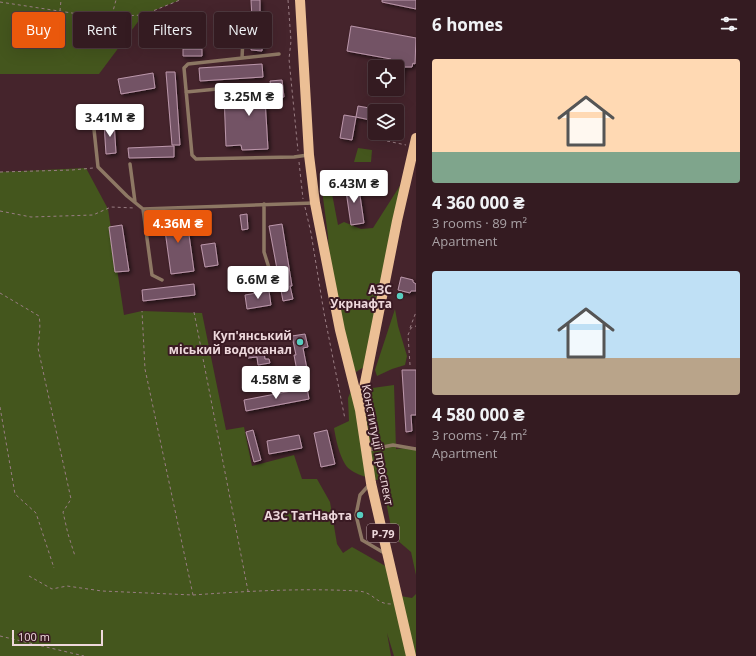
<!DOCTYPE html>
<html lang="en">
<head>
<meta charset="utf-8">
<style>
	:root { --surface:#341b21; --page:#3f282e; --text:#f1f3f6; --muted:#a9a1a5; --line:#4e393f; --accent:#ea580c }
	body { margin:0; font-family:"Open Sans",sans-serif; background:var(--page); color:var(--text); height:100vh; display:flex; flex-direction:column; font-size:15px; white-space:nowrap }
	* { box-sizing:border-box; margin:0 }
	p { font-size:13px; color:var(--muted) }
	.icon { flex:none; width:22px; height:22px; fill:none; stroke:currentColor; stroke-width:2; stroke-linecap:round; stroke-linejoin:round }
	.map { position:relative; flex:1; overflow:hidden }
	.drawer { display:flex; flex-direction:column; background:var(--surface); width:340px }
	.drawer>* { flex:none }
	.top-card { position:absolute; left:12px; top:12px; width:344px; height:36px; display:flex; gap:8px }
	.controls { position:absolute; left:368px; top:60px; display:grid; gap:8px }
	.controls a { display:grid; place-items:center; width:36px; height:36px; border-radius:4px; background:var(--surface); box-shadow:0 4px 16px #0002,0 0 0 1px var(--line); font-size:20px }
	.scale { position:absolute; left:12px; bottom:10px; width:91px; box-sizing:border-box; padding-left:4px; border:2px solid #eed8dc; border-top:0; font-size:11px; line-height:14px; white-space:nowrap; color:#eed8dc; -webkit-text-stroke:3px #3a1a23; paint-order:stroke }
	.price { position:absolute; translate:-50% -34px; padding:0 9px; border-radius:4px; background:#fff; color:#222; font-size:13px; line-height:26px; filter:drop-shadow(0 1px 2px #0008) }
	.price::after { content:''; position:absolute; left:50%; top:24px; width:12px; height:9px; margin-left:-6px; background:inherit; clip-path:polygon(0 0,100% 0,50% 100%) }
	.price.on { background:var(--accent); color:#fff }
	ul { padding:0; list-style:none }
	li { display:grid; align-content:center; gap:8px; height:212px; padding:0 16px }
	li span { display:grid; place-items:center; height:124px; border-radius:4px; color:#555 }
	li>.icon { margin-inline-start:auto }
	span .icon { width:72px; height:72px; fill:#fffc; stroke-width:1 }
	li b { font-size:17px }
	h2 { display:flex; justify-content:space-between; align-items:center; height:48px; padding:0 16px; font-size:17px }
	.chip { padding:0 14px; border-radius:4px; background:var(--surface); box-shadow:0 4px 16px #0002,0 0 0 1px var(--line); font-size:14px; line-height:36px }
	.chip.on { background:var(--accent); color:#fff }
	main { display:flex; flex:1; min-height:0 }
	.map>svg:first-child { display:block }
</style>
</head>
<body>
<main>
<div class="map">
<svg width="416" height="656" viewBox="0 0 416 656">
	<defs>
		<filter id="shadow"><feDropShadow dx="2" dy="2" stdDeviation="2" flood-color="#0009"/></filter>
	</defs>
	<rect width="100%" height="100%" fill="#45242c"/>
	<path fill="#44561d" d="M0,0H180L143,15L99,74H0Z
		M358,148L372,150L371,162H354Z
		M86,168L108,209L124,315L142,311L202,313L226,430L244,427L252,466L294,455L302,479H317L330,502L337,544L343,553L352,547L396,572L400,596L412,598L416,594V656H394L387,633L391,656H0V172Z
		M329,178L338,225L344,222L361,229L373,228L403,181L364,367L356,372L349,357L330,270L328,236L321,182Z
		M395,309L398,326L407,356L405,365L392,369L377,376L375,370Z
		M394,385L396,449L416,447V575L411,552L397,540L391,527L382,481C372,479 350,474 345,464C339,454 336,440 334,428L349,421L348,398L351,391Z"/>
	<path fill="#735365" stroke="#bc97ab" filter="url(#shadow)" d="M251,0H260V17L252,18Z
		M382,0H416V9L382,2Z
		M351,26L416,38L415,64L413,63L412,67H404L399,92L397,91V67H389L391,59L347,51Z
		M252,29H263L262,51L251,50Z
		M183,49H202V56H183Z
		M262,64L263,77L200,81L199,68Z
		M166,72H175L180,145H172Z
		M153,73L155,88L121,94L118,79Z
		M282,80L284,97L265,99L268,149L242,150L241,145L226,146L224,94L271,89L270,81Z
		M358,106L375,109V121L356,117Z
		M344,115L356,117L352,140L340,138Z
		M114,122L116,153L106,154L104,123Z
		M174,146V157L129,158L128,148Z
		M358,182L364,223L351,225L345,184Z
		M186,213L194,271L171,274L163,216Z
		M247,214L248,229L242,230L240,215Z
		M282,224L292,286H290L293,299L283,301L269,226Z
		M122,225L129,271L115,272L109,227Z
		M215,243L218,265L205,267L201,245Z
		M401,277L413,280V282L416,284V291H411L410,293L398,290Z
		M194,284L195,295L143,301L142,290Z
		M269,291L271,305L247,309L245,295Z
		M305,334L308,347L303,348L307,369L297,371L294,355H296L292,336Z
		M263,347L265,359H269L270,363L258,365L257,357L248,358L246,350Z
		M402,370H416V415H411L412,431L406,432Z
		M307,388L309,399L246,411L244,400Z
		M253,430L261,460L254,462L246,432Z
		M327,430L335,464L321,467L314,433Z
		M299,435L302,448L269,454L267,441Z"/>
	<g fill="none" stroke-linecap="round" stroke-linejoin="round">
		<path stroke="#997d83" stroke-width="1" stroke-dasharray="3 3" stroke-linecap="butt" d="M288,0L291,41L289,59L298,151
			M0,2L98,17L143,15L180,0
			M60,11L61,0
			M112,15L116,0
			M387,141L406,145
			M299,162L303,199
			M0,172L72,170L93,168
			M305,207L311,233L324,313L345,419
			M0,211L31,217L93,215L111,207L135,208
			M0,293L39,316C41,326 39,337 38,348L71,499L63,512L68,534L75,556
			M194,312L248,591
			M410,328L416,312
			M410,365L408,335L411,328L416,326
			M0,407L15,494L36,513L54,568
			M29,576L52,589L67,586L102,591L193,595L145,369L142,311
			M193,595C248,591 303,588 358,591C374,592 375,604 391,604
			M0,636L84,656"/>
		<path stroke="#8e7864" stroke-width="3.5" d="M279,54L188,64L184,68L192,155L196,159L294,157L308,155
			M242,58L243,38
			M186,92L248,86
			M93,120L98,167L127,196L143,209L314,203
			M130,164L135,202
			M264,204V252L275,287
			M143,209L152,275L162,280
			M368,450L393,445L416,449
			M369,485L360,495L356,515L362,540L386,554"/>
		<path stroke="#ecbf95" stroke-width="10" d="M300,0L309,155L315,203L340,330L360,410L371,483L411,656
			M360,408L397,221L416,138"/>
	</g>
	<g fill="#58cec0" stroke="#3a1a23" stroke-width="1.5">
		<circle cx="400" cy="296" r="4"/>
		<circle cx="300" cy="342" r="4"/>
		<circle cx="360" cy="515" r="4"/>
	</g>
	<g text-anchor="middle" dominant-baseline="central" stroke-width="4" stroke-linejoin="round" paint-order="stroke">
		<rect fill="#3a1a23" stroke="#b89fa4" stroke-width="1" x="367" y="524" width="32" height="18" rx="3"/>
		<g font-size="11" font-weight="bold" fill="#eed8dc">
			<text x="383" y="533">Р-79</text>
		</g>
		<g font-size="12" font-weight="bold" fill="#eed8dc" stroke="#3a1a23" text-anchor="end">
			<text x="392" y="289">АЗС<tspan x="392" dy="14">Укрнафта</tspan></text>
			<text x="292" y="335">Куп'янський<tspan x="292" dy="14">міський водоканал</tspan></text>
			<text x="352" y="515">АЗС ТатНафта</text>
		</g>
		<g font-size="12" fill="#eed8dc" stroke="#3a1a23">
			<text transform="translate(378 445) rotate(79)">Конституції проспект</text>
		</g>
	</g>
</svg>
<div class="controls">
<a><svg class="icon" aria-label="locate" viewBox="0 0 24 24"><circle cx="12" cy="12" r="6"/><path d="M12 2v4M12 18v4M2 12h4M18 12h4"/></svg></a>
<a><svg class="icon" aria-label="layers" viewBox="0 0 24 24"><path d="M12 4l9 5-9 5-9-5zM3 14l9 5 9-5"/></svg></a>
</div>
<div class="scale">100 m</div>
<b class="price" style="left:249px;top:117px">3.25M ₴</b>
<b class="price" style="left:110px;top:138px">3.41M ₴</b>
<b class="price" style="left:354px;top:204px">6.43M ₴</b>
<b class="price on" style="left:178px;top:244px">4.36M ₴</b>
<b class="price" style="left:258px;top:300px">6.6M ₴</b>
<b class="price" style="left:276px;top:400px">4.58M ₴</b>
<div class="top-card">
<a class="chip on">Buy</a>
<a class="chip">Rent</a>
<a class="chip">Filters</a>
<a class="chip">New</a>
</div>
</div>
<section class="drawer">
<h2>6 homes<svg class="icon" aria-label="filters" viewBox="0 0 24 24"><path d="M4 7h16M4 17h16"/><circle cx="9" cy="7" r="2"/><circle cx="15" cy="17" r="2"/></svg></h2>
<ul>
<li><span style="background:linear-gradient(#ffd9b3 75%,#7fa58c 0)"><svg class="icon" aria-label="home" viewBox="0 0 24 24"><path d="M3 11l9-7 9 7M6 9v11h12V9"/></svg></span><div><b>4 360 000 ₴</b><p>3 rooms · 89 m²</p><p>Apartment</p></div></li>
<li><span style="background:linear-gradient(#bfe0f5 70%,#b9a48a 0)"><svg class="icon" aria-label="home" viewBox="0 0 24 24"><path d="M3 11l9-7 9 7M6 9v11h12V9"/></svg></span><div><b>4 580 000 ₴</b><p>3 rooms · 74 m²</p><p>Apartment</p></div></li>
</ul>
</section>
</main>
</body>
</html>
